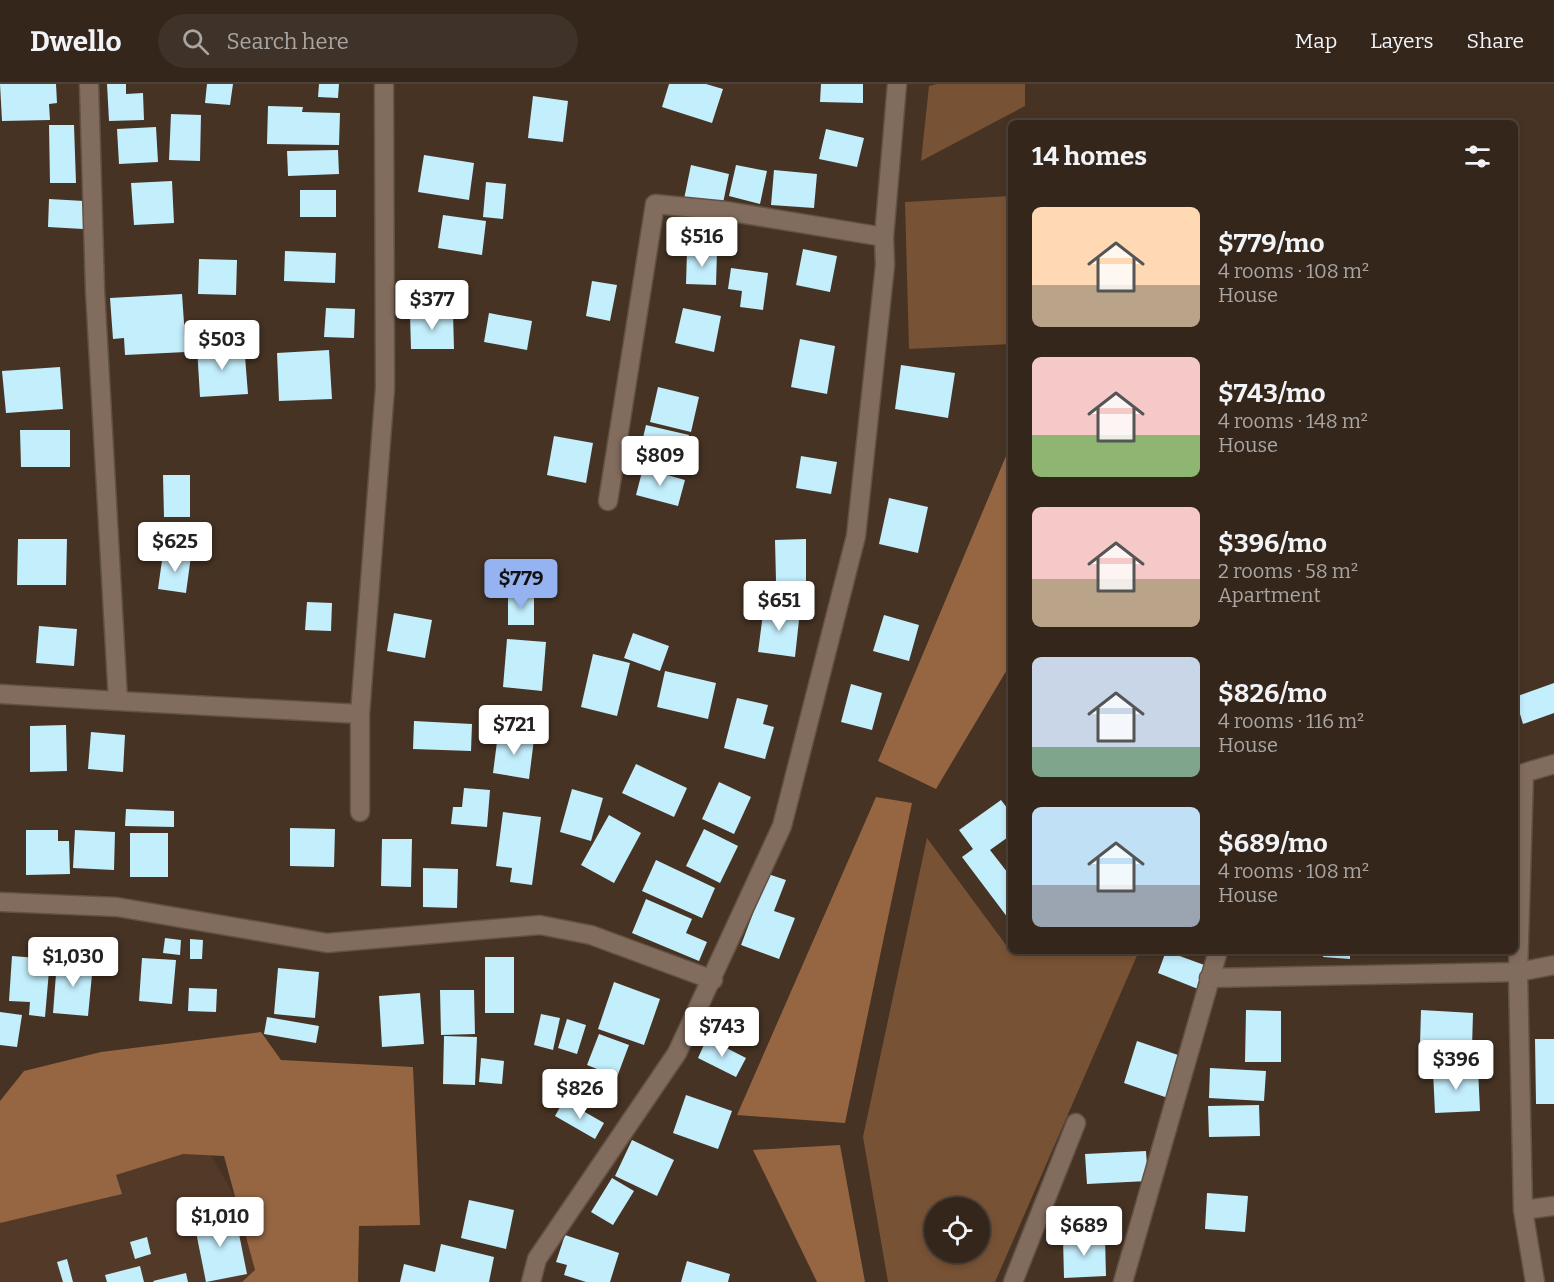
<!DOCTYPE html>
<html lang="en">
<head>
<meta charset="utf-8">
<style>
	:root { --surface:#34261b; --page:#3f3228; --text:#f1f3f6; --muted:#a9a5a3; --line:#4e433a; --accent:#95b2f1 }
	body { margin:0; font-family:Bitter,serif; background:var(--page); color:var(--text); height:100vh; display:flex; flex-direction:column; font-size:22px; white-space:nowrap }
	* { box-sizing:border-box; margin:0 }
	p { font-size:20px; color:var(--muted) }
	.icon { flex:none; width:33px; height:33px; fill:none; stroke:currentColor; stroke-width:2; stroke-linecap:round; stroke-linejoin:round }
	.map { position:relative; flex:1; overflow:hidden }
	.side { position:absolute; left:1008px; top:36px; width:510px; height:834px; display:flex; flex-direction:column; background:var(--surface); border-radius:9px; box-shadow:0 3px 9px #0003,0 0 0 2px var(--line) }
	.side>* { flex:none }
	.tools { position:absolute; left:924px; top:1113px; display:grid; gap:12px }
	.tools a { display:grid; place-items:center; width:66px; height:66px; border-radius:50%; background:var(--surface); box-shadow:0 3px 9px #0003,0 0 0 2px var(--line); font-size:30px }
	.price { position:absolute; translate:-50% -51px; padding:0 14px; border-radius:6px; background:#fff; color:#222; font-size:20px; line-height:39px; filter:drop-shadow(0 2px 3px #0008) }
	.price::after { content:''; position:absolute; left:50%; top:36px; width:18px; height:14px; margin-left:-9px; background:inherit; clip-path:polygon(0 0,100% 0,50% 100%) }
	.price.current { background:var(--accent); color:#111 }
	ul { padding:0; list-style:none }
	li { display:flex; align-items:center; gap:18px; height:150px; padding:0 24px }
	li span { display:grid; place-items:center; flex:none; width:168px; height:120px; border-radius:9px; color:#555 }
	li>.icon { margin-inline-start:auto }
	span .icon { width:72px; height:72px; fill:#fffc; stroke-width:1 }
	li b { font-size:26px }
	h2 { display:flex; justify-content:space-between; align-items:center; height:72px; padding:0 24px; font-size:26px }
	header { display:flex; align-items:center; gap:36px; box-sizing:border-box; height:84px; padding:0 30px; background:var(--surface); border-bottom:2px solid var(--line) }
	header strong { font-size:28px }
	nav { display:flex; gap:33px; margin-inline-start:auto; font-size:21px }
	.search { width:420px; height:54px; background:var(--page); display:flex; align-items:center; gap:15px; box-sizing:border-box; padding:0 21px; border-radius:33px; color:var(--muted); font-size:22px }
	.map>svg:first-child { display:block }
</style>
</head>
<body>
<header>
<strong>Dwello</strong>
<div class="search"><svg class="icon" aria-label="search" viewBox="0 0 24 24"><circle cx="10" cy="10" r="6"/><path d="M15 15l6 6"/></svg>Search here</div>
<nav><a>Map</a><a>Layers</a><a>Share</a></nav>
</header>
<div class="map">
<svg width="1554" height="1198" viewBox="0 0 1554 1198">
	<rect width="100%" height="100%" fill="#463324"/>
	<path fill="#533927" d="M197,1047L273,1179L270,1198H0V1061Z"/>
	<path fill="#785235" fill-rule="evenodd" d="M937,0H1025V22L921,77L929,2Z
		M1011,112V260L909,265L905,118Z
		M927,754L1006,861L1011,857V867H1139L995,1198H888L863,1053ZM934,1124H980V1168H934Z"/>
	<path fill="#966643" d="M1011,360V579L936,705L878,677Z
		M876,713L912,719L845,1039L737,1031Z
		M261,948L281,976L413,983L420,1141L359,1142L358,1198H242L255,1186L224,1072L183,1070L116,1091L122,1110L0,1139V1017L24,987L101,968Z
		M840,1061L865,1198H817L753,1066Z"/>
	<path fill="#c3eefc" d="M0,0H56L57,19L49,20L50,36L2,37Z
		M107,0H126V10L143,9L144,36L109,37Z
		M207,0H233L230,21L205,19Z
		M319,0H339L338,14L318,13Z
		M669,0H706L723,5L712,39L662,23Z
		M821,0H863V19L820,18Z
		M533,12L568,17L563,58L528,54Z
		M268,22L303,23L302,28L340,29L339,61L267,60Z
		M171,30L201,31L200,77L169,76Z
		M49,41H74L76,99H50Z
		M156,43L158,78L119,80L117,45Z
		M826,45L864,54L857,83L819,75Z
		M338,66L339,90L288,92L287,67Z
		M424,71L474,79L469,116L418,108Z
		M691,81L729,90L722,124L684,115Z
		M736,81L767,87L760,120L729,112Z
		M774,86L817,90L814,124L771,121Z
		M172,97L174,139L134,141L131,99Z
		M486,98L506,100L503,135L483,133Z
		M300,106H336V133H300Z
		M49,115L84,117L83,145L48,143Z
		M443,131L486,137L482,171L438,164Z
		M672,145L687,148L683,167L668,164Z
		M803,165L837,172L830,208L796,201Z
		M285,167L336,169L335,199L284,197Z
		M687,167L717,168L716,201L686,200Z
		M199,175L237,176L236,211L198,210Z
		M731,184L768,189L763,226L740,223L742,207L728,205Z
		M592,197L617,201L610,237L586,232Z
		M182,210L186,268L125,271L124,254L113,255L110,214Z
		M326,224L355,225L354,254L324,253Z
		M683,224L721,232L714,268L675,259Z
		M453,229L454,265H411L410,230Z
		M489,229L532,237L527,266L484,258Z
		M800,255L835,262L827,310L791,303Z
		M244,260L248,310L200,313L197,263Z
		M329,266L332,315L279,317L277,269Z
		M901,281L955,289L948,334L895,325Z
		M60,283L63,325L6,329L2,287Z
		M658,303L699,313L691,348L650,338Z
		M646,341L689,351L681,385L638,375Z
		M20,346H70V383H21Z
		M554,352L593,359L586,399L547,391Z
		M801,372L837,378L831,410L796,404Z
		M643,384L685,396L678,422L636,411Z
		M163,391H190V433H164Z
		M889,414L928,423L918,469L879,460Z
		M161,439L191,441L189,463L160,462Z
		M18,455H67L66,501H17Z
		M806,455V497H776L775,456Z
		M163,469L191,472L186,509L158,505Z
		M508,510H534V541H508Z
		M307,518L332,519L331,547L305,546Z
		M764,522L800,527L795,573L758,568Z
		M394,529L432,536L425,574L387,567Z
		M884,531L919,541L909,577L873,567Z
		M39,542L77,545L74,582L36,579Z
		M633,549L669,562L660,587L624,574Z
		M507,555L546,558L542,607L503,603Z
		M593,570L630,579L617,632L581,623Z
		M665,587L716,599L708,635L657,623Z
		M1554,599V629L1523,640L1515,613Z
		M851,600L882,609L872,646L841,638Z
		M737,614L768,621L763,640L774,643L765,675L724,664Z
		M414,637L472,640L471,667L413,665Z
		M66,641L67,687L30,688V642Z
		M91,648L125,651L123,688L88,685Z
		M498,650L534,655L529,695L493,689Z
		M636,680L687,704L674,733L622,709Z
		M719,698L751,713L734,750L702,735Z
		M464,704L490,706L487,743L451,740L453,723H462Z
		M572,705L603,714L591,757L560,748Z
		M1001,716L1011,729V751L990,766L1011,793V838L962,773L973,765L959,746Z
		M126,725L174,727V743L125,742Z
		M503,728L541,733L532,801L510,798L512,784L496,782Z
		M609,731L641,749L614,799L581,781Z
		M290,744L335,745L334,783L290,782Z
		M704,745L738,762L720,799L686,782Z
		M26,746H58V757H69L70,790L26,791Z
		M75,746L115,748L114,786L73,784Z
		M130,749H168V793H130Z
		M382,755H412L411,803L381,802Z
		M656,776L715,804L702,834L642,807Z
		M423,784L458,785L457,824L423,823Z
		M768,790L786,796L774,827L795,834L779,875L741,861Z
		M646,815L692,835L686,849L707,858L699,877L632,849Z
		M165,854L181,856L180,871L163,869Z
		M190,855L203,856L202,875H190Z
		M1166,867L1207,882L1198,905L1158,889Z
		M1324,867H1350V875L1323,873Z
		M12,872L50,875L45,933L29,931L30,918L9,917Z
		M485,873H514V929H485Z
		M142,874L176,876L172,920L139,917Z
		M57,877L93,880L88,932L53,929Z
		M278,884L319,888L315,934L274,930Z
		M614,898L660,915L644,961L598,945Z
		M189,904L217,905L216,928L188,927Z
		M440,906H474L475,950L441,951Z
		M420,909L424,960L382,963L379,912Z
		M1246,926L1281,927V978H1245Z
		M1421,926L1473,929L1472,964L1420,961Z
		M0,928L22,931L17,963L0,961Z
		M541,930L560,934L553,966L534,961Z
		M267,933L319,942L316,959L264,950Z
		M567,935L586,941L577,970L558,964Z
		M599,950L629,961L617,993L587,981Z
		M444,952L477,953L475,1001L443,1000Z
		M707,954L746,974L736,993L698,974Z
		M1535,955H1554V1020H1536Z
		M1137,957L1181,972L1168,1014L1124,999Z
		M481,974L504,977L502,1000L479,998Z
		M1210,984L1266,987L1264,1017L1209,1014Z
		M1478,985L1480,1027L1435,1029L1433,987Z
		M686,1011L732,1027L718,1065L673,1049Z
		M564,1016L604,1039L595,1055L555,1032Z
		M1259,1021L1260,1052L1209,1053L1208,1022Z
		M632,1056L674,1076L657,1112L615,1092Z
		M1146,1067L1148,1097L1087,1100L1085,1070Z
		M612,1094L634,1107L613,1141L591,1128Z
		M1207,1109L1248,1112L1245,1148L1205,1145Z
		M469,1116L514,1126L506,1165L461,1154Z
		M235,1130L247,1190L206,1198L194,1138Z
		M565,1151L619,1169L610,1198H586L564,1191L567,1181L556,1178Z
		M147,1153L151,1170L135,1175L130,1158Z
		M1105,1153L1106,1192L1064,1194L1063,1154Z
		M441,1160L494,1173L489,1198H400L404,1180L435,1188Z
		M67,1175L73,1198H63L57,1178Z
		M687,1177L730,1190L728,1198H681Z
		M140,1182L144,1198H107L105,1191Z
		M186,1189L188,1198H154L153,1197Z"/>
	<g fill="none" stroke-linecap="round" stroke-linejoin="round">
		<defs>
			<path id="minor" d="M89,0L95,206L118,617L360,630
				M608,417L655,120L726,127L884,153
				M0,610L118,617
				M360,728V630L385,304L384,0
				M0,818L117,823L327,859L540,841L591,851L713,896
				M1209,894L1518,888L1554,881
				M1523,1126L1518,888L1524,689L1554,680
				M531,1198L537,1175L677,969L782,742L856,452L885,181L884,153L897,0
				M1013,1198L1076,1039
				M1123,1198L1218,867
				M1535,1198L1523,1126L1554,1122"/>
		</defs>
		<use href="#minor" stroke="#625145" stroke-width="21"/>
		<use href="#minor" stroke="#826c5d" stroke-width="18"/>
	</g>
</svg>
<div class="tools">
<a><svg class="icon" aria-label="locate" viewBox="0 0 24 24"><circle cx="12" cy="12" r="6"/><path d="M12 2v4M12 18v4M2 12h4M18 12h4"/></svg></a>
</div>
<b class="price" style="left:702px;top:184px">$516</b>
<b class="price" style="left:432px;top:247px">$377</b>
<b class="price" style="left:222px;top:287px">$503</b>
<b class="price" style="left:660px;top:403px">$809</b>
<b class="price" style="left:175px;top:489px">$625</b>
<b class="price current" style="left:521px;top:526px">$779</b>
<b class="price" style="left:779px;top:548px">$651</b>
<b class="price" style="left:514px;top:672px">$721</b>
<b class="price" style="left:73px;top:904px">$1,030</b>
<b class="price" style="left:722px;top:974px">$743</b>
<b class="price" style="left:1456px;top:1007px">$396</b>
<b class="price" style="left:580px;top:1036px">$826</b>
<b class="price" style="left:220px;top:1164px">$1,010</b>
<b class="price" style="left:1084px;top:1173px">$689</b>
<section class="side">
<h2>14 homes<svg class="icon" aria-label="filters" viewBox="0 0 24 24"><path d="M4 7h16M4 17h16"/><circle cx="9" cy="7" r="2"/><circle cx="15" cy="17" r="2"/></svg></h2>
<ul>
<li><span style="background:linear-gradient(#ffd9b3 65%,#b9a48a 0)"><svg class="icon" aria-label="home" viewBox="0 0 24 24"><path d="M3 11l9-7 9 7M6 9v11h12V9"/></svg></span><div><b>$779/mo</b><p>4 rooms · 108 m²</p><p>House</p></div></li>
<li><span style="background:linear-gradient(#f6c9c9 65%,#8fb573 0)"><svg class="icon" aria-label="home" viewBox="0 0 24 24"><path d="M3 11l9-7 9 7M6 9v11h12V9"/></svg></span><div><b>$743/mo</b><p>4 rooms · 148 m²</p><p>House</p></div></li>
<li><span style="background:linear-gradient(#f6c9c9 60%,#b9a48a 0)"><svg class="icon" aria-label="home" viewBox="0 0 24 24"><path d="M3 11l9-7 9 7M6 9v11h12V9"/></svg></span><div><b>$396/mo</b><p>2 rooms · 58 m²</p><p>Apartment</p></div></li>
<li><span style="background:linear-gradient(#c9d6e8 75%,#7fa58c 0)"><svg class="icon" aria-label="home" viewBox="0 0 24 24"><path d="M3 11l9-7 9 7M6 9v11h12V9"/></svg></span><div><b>$826/mo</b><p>4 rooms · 116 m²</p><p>House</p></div></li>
<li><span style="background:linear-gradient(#bfe0f5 65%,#9aa5b1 0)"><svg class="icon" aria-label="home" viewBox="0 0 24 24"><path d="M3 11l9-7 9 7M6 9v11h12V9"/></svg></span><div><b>$689/mo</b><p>4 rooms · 108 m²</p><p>House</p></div></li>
</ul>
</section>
</div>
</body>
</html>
